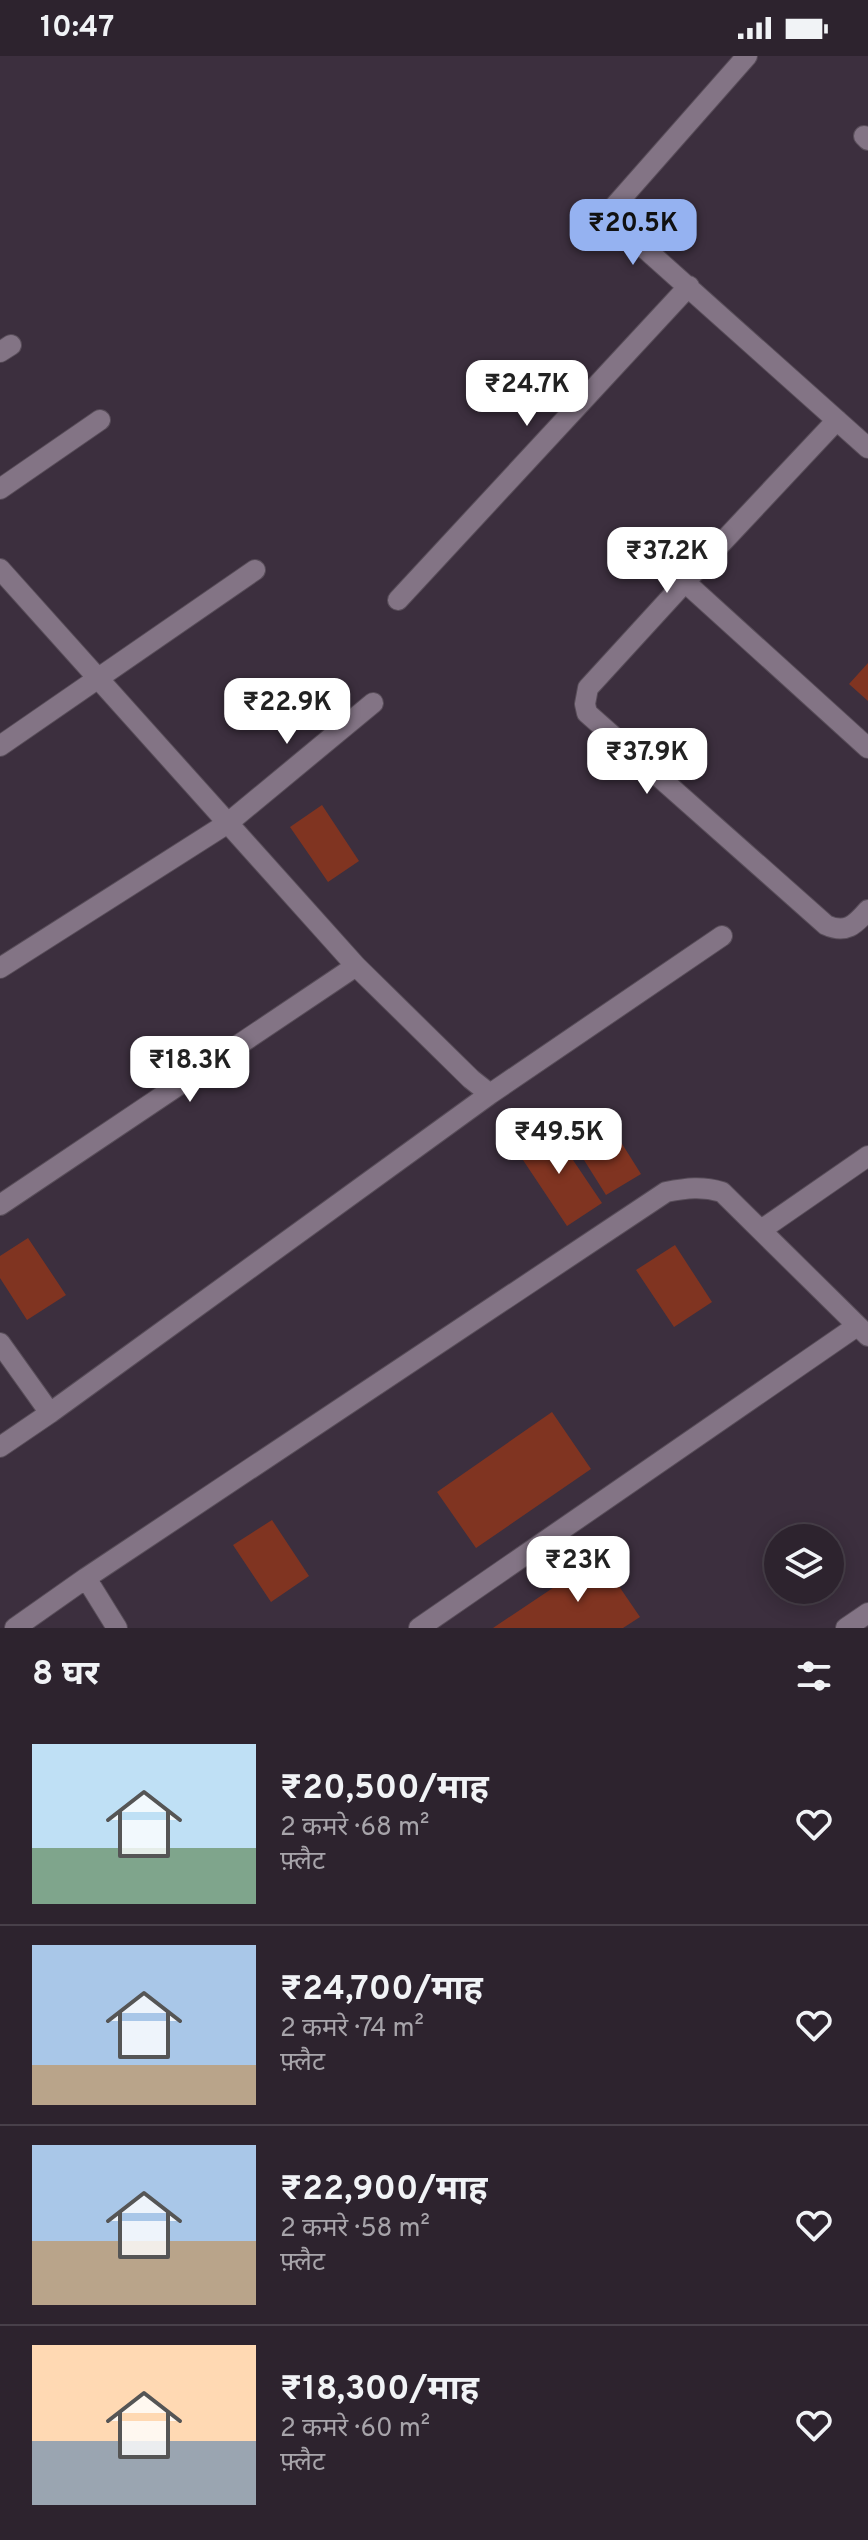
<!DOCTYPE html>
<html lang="hi">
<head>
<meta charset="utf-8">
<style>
	:root { --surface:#2d232e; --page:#352b36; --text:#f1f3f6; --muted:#a7a4aa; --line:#48404a; --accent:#95b2f1 }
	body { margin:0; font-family:Overpass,"Noto Sans Devanagari",sans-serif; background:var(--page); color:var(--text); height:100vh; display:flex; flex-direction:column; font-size:30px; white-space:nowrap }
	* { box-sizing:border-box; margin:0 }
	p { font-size:26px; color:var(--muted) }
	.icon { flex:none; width:44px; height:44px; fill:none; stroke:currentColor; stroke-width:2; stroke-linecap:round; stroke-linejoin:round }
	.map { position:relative; height:1572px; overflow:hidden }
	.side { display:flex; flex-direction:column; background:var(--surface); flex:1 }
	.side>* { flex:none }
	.buttons { position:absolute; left:764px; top:1468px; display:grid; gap:16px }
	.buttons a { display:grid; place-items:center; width:80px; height:80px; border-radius:50%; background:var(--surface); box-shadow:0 4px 20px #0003,0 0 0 2px var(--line); font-size:40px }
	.price { position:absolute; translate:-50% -68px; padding:0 18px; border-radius:16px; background:#fff; color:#222; font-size:26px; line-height:52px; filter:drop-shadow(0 2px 4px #0008) }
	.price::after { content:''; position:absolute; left:50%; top:48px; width:24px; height:18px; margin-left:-12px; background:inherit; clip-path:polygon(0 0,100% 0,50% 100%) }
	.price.selected { background:var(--accent); color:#111 }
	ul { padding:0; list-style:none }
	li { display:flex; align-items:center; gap:24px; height:200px; padding:0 32px }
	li+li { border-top:2px solid var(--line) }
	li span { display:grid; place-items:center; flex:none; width:224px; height:160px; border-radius:0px; color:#555 }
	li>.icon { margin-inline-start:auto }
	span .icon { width:96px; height:96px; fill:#fffc; stroke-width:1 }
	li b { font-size:34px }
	h2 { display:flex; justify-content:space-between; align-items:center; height:96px; padding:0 32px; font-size:34px }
	.status { display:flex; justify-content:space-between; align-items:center; height:56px; padding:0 40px; background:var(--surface); direction:ltr }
	.status svg { height:22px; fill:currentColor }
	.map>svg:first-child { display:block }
</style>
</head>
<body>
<div class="status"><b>10:47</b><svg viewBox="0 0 49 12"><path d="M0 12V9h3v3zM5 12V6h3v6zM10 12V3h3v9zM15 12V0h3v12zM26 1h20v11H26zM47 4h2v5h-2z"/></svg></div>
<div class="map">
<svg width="868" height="1572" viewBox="0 0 868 1572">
	<rect width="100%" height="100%" fill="#3c2f3e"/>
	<path fill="#803421" d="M868,607V645L849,628Z
		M322,749L359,805L328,826L290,771Z
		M550,1070L602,1147L567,1170L515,1092Z
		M619,1083L641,1118L606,1139L584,1104Z
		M28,1182L66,1239L27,1264L0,1222V1200Z
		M675,1189L712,1246L674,1271L636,1214Z
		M552,1356L591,1413L476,1492L437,1436Z
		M272,1464L309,1520L271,1546L233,1489Z
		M599,1501L640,1561L623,1572H493Z"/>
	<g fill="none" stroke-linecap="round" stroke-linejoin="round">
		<defs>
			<path id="minor" d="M747,0L613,152L611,158L614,165L868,392
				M864,80L868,84
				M0,296L11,289
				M837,364L685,526L868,692
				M0,433L100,364
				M0,513L356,910L471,1023L490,1038L50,1357
				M685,526L588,632L585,648L587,657L826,869C846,878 855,869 868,854
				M398,544L689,230
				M0,690L255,514
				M0,912L228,767L373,647
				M490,1038L722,880
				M0,1149L356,910
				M761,1174L868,1100
				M0,1287L50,1357L0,1391
				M86,1522L117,1572
				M15,1572L86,1522L666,1136C687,1132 702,1130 722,1136L868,1280
				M419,1572L857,1270
				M846,1572L868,1557"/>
		</defs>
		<use href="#minor" stroke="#584d59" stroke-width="22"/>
		<use href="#minor" stroke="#837485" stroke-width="20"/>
	</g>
</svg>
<div class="buttons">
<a><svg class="icon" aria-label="layers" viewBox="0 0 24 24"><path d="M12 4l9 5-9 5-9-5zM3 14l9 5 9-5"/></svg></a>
</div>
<b class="price selected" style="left:633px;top:211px">₹20.5K</b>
<b class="price" style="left:527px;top:372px">₹24.7K</b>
<b class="price" style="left:667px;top:539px">₹37.2K</b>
<b class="price" style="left:287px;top:690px">₹22.9K</b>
<b class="price" style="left:647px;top:740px">₹37.9K</b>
<b class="price" style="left:190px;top:1048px">₹18.3K</b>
<b class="price" style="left:559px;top:1120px">₹49.5K</b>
<b class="price" style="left:578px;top:1548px">₹23K</b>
</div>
<section class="side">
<h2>8 घर<svg class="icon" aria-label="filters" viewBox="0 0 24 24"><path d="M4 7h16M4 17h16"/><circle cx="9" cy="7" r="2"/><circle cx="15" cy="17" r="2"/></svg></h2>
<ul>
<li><span style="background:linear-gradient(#bfe0f5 65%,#7fa58c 0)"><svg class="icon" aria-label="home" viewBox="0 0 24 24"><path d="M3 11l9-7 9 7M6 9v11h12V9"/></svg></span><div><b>₹20,500/माह</b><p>2 कमरे · 68 m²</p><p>फ़्लैट</p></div><svg class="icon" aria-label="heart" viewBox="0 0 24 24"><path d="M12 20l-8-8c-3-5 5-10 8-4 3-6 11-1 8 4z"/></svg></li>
<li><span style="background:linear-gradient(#a9c7e8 75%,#b9a48a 0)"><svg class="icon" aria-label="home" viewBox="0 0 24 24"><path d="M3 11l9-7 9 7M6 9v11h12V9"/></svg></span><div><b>₹24,700/माह</b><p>2 कमरे · 74 m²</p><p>फ़्लैट</p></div><svg class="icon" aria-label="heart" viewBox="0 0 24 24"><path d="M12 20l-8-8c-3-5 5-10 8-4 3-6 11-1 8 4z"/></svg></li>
<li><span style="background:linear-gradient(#a9c7e8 60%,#b9a48a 0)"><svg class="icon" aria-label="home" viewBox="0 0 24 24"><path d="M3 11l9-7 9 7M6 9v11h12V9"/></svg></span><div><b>₹22,900/माह</b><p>2 कमरे · 58 m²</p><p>फ़्लैट</p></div><svg class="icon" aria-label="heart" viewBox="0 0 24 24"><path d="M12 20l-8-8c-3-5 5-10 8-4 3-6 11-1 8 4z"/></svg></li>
<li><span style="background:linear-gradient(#ffd9b3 60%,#9aa5b1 0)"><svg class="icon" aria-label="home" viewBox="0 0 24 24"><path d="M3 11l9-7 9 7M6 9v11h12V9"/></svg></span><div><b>₹18,300/माह</b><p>2 कमरे · 60 m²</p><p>फ़्लैट</p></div><svg class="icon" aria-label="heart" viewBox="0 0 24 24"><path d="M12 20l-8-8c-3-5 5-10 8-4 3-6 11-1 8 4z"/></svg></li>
</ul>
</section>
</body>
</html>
